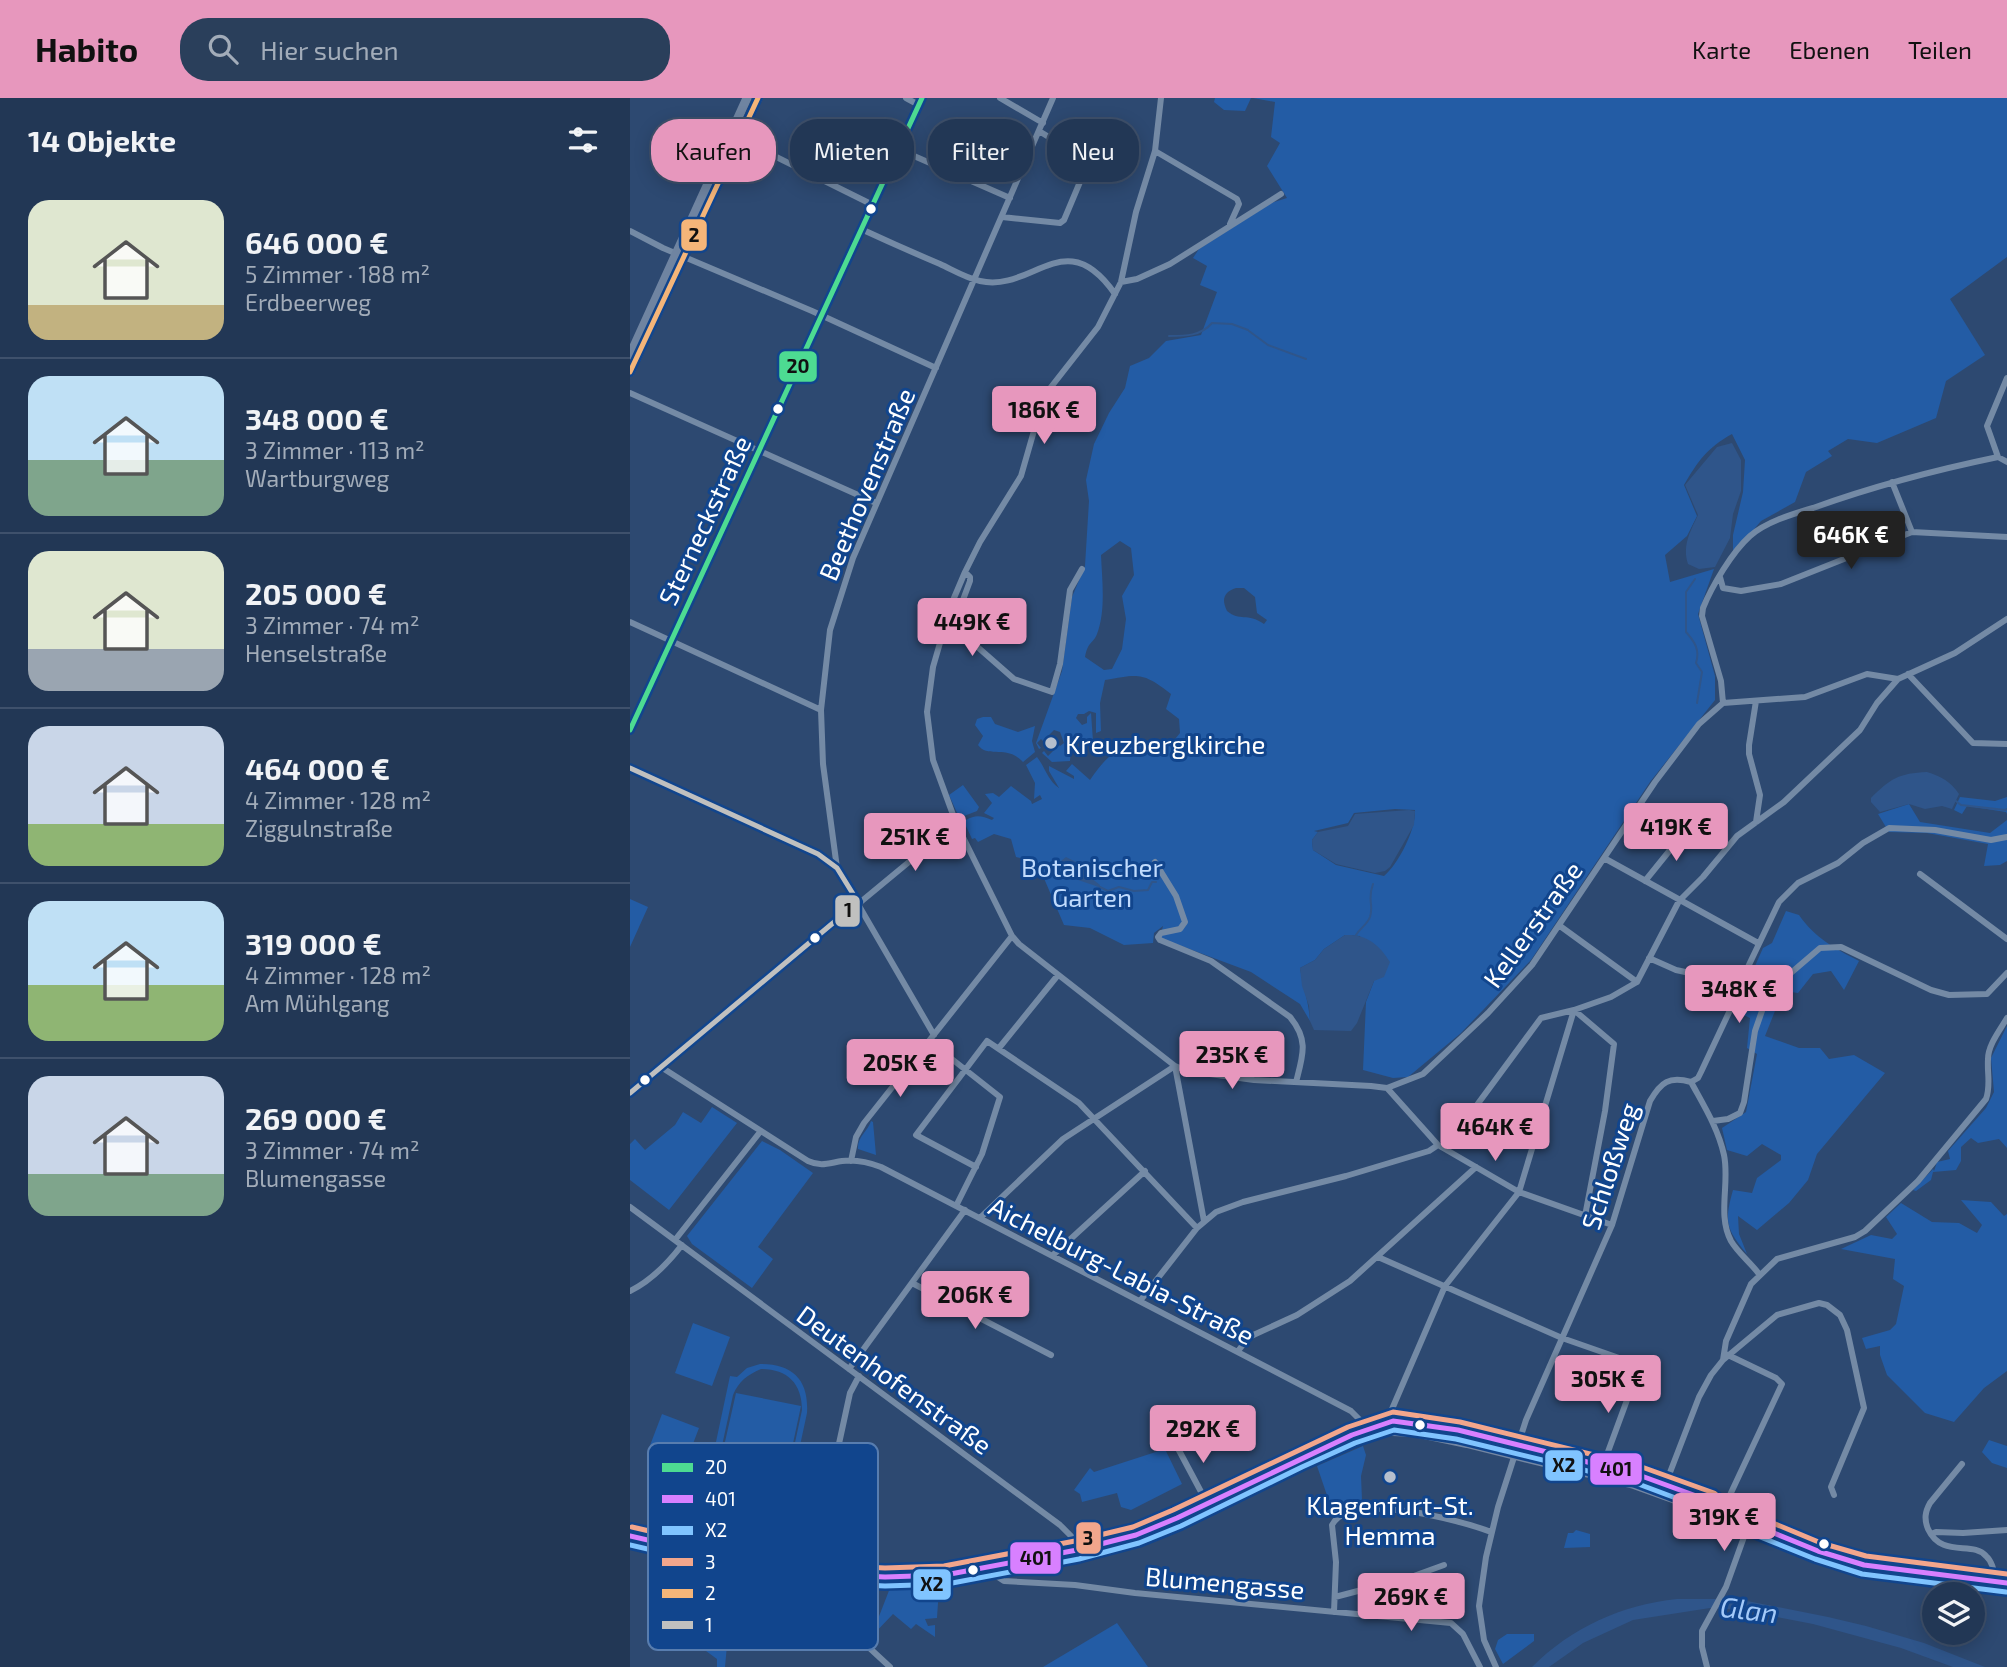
<!DOCTYPE html>
<html lang="de">
<head>
<meta charset="utf-8">
<style>
	:root { --surface:#223755; --page:#2a3f5b; --text:#f1f3f6; --muted:#a2acb9; --line:#3f516c; --accent:#e797bd }
	body { margin:0; font-family:"Exo 2",sans-serif; background:var(--page); color:var(--text); height:100vh; display:flex; flex-direction:column; font-size:26px; white-space:nowrap }
	* { box-sizing:border-box; margin:0 }
	p { font-size:23px; color:var(--muted) }
	.icon { flex:none; width:38px; height:38px; fill:none; stroke:currentColor; stroke-width:2; stroke-linecap:round; stroke-linejoin:round }
	.map { position:relative; flex:1; overflow:hidden }
	.sheet { display:flex; flex-direction:column; background:var(--surface); width:630px }
	.sheet>* { flex:none }
	.hud { position:absolute; left:21px; top:21px; width:665px; height:63px; display:flex; gap:14px }
	.buttons { position:absolute; left:1292px; top:1484px; display:grid; gap:14px }
	.buttons a { display:grid; place-items:center; width:63px; height:63px; border-radius:50%; background:var(--surface); box-shadow:0 4px 18px #0003,0 0 0 2px var(--line); font-size:35px }
	.price { position:absolute; translate:-50% -60px; padding:0 16px; border-radius:7px; background:var(--accent); color:#111; font-size:23px; line-height:46px; filter:drop-shadow(0 2px 4px #0008) }
	.price::after { content:''; position:absolute; left:50%; top:42px; width:21px; height:16px; margin-left:-10px; background:inherit; clip-path:polygon(0 0,100% 0,50% 100%) }
	.price.active { background:#222; color:#fff }
	ul { padding:0; list-style:none }
	li { display:flex; align-items:center; gap:21px; height:175px; padding:0 28px }
	li+li { border-top:2px solid var(--line) }
	li span { display:grid; place-items:center; flex:none; width:196px; height:140px; border-radius:21px; color:#555 }
	li>.icon { margin-inline-start:auto }
	span .icon { width:84px; height:84px; fill:#fffc; stroke-width:1 }
	li b { font-size:30px }
	h2 { display:flex; justify-content:space-between; align-items:center; height:84px; padding:0 28px; font-size:30px }
	.chip { padding:0 24px; border-radius:28px; background:var(--surface); box-shadow:0 4px 18px #0003,0 0 0 2px var(--line); font-size:24px; line-height:63px }
	.chip.active { background:var(--accent); color:#111 }
	header { display:flex; align-items:center; gap:42px; box-sizing:border-box; height:98px; padding:0 35px; background:var(--accent); color:#111 }
	header strong { font-size:33px }
	nav { display:flex; gap:38px; margin-inline-start:auto; font-size:24px }
	.search { width:490px; height:63px; background:var(--page); display:flex; align-items:center; gap:18px; box-sizing:border-box; padding:0 24px; border-radius:28px; color:var(--muted); font-size:26px }
	main { display:flex; flex:1; min-height:0 }
	.map>svg:first-child { display:block }
</style>
</head>
<body>
<header>
<strong>Habito</strong>
<div class="search"><svg class="icon" aria-label="search" viewBox="0 0 24 24"><circle cx="10" cy="10" r="6"/><path d="M15 15l6 6"/></svg>Hier suchen</div>
<nav><a>Karte</a><a>Ebenen</a><a>Teilen</a></nav>
</header>
<main>
<section class="sheet">
<h2>14 Objekte<svg class="icon" aria-label="filters" viewBox="0 0 24 24"><path d="M4 7h16M4 17h16"/><circle cx="9" cy="7" r="2"/><circle cx="15" cy="17" r="2"/></svg></h2>
<ul>
<li><span style="background:linear-gradient(#dfe7d0 75%,#c2b280 0)"><svg class="icon" aria-label="home" viewBox="0 0 24 24"><path d="M3 11l9-7 9 7M6 9v11h12V9"/></svg></span><div><b>646 000 €</b><p>5 Zimmer · 188 m²</p><p>Erdbeerweg</p></div></li>
<li><span style="background:linear-gradient(#bfe0f5 60%,#7fa58c 0)"><svg class="icon" aria-label="home" viewBox="0 0 24 24"><path d="M3 11l9-7 9 7M6 9v11h12V9"/></svg></span><div><b>348 000 €</b><p>3 Zimmer · 113 m²</p><p>Wartburgweg</p></div></li>
<li><span style="background:linear-gradient(#dfe7d0 70%,#9aa5b1 0)"><svg class="icon" aria-label="home" viewBox="0 0 24 24"><path d="M3 11l9-7 9 7M6 9v11h12V9"/></svg></span><div><b>205 000 €</b><p>3 Zimmer · 74 m²</p><p>Henselstraße</p></div></li>
<li><span style="background:linear-gradient(#c9d6e8 70%,#8fb573 0)"><svg class="icon" aria-label="home" viewBox="0 0 24 24"><path d="M3 11l9-7 9 7M6 9v11h12V9"/></svg></span><div><b>464 000 €</b><p>4 Zimmer · 128 m²</p><p>Ziggulnstraße</p></div></li>
<li><span style="background:linear-gradient(#bfe0f5 60%,#8fb573 0)"><svg class="icon" aria-label="home" viewBox="0 0 24 24"><path d="M3 11l9-7 9 7M6 9v11h12V9"/></svg></span><div><b>319 000 €</b><p>4 Zimmer · 128 m²</p><p>Am Mühlgang</p></div></li>
<li><span style="background:linear-gradient(#c9d6e8 70%,#7fa58c 0)"><svg class="icon" aria-label="home" viewBox="0 0 24 24"><path d="M3 11l9-7 9 7M6 9v11h12V9"/></svg></span><div><b>269 000 €</b><p>3 Zimmer · 74 m²</p><p>Blumengasse</p></div></li>
</ul>
</section>
<div class="map">
<svg width="1377" height="1569" viewBox="0 0 1377 1569">
	<rect width="100%" height="100%" fill="#2d4971"/>
	<path fill="#235ca5" fill-rule="evenodd" d="M585,0H621L615,13L594,12L584,4Z
		M623,0H1377V159L1320,201L1355,257L1316,283L1306,320L1247,345L1218,341L1198,353L1202,358L1176,374L1165,404L1131,423L1103,456V437L1113,394L1115,362L1102,336C1077,350 1068,363 1054,387L1067,418L1057,438L1035,457L1040,484L1084,471L1068,516L1085,578V602L1020,684L901,862L831,935L778,979L763,980L733,972L736,904L744,883L730,838L715,837L694,851L685,862L670,870C673,889 679,905 680,923L670,906L621,874L530,840L533,828L524,835L523,845L494,847L460,830L434,827L407,764L386,759L381,741L364,736L348,744L345,740L342,741L335,726L336,722C346,716 352,718 362,722L364,720L354,715L362,705L355,696L363,695L369,699L381,688L401,703L402,706L412,701L410,697L404,701L405,685L396,667L407,659C415,669 418,683 429,690L419,673V668L444,681V678L436,673L442,666L460,682C486,643 499,648 541,646L550,635L549,621L536,611L541,596C513,574 509,576 475,582L470,605L471,633L466,635V615L459,613L454,616H448L446,620L452,627L457,625V619L461,615L463,643L462,645L453,642L444,645L441,650L440,663L422,664L412,655L414,653L418,658L429,647L430,648L434,645L430,634L424,632L413,643L411,641L407,645L411,650L409,651L406,645L432,573L442,499L455,468L459,403L456,382L464,346L479,315L495,290L500,268L519,260L536,243L571,237L587,194L570,187L577,168L563,160L569,151L641,105L657,100L637,68L650,45L641,39L645,4ZM490,443L501,450L504,477L492,498L496,521L492,551L482,571L474,572L455,559C458,543 463,546 467,536C476,512 472,482 471,457ZM606,490H614L625,499L627,515L637,522L634,526C617,514 610,524 597,513C591,501 594,494 606,490ZM765,711L785,712C786,731 769,765 754,778L706,767L683,752L682,742L688,734L684,733L718,725L724,715Z
		M353,619H361L365,626L388,634L405,628L402,643L405,654L393,664C377,646 358,661 348,647L353,638L345,627L347,621Z
		M333,687L349,709L347,713L334,718L328,717L319,697Z
		M1330,699L1365,703L1377,699V716L1376,714L1337,708L1332,716L1324,712Z
		M1279,706L1290,724L1360,735L1377,722V763L1370,767L1354,768L1358,746L1297,735L1259,734L1248,716Z
		M0,801L18,809L0,849Z
		M1156,813L1169,817C1185,840 1204,850 1229,863L1214,892L1201,873L1183,876L1168,895L1153,893L1135,938L1169,950H1190L1199,961L1224,957L1255,975L1187,1056L1178,1082L1159,1105L1127,1132L1108,1118L1109,1136L1117,1156C1096,1131 1094,1124 1103,1092L1122,1095L1127,1080L1151,1062V1057L1132,1046L1117,1058L1097,1052L1092,1030L1116,1014L1127,956L1117,950L1120,920L1105,913L1133,850L1142,845Z
		M1377,928V1050L1369,1041L1348,1045L1341,1040L1331,1049V1063L1326,1072L1303,1074L1301,1082L1286,1093L1283,1092L1303,1071L1304,1073L1307,1064L1320,1061L1318,1053L1356,1010L1364,994L1361,960Z
		M82,1009L107,1025L39,1112L0,1082V1046L5,1041L15,1052L45,1027L53,1014L71,1025Z
		M241,1023L243,1024L246,1057L228,1051C227,1039 238,1033 241,1023Z
		M132,1043L150,1052L183,1075L128,1149L143,1161L122,1190L62,1146L57,1138Z
		M1331,1102L1361,1104L1374,1118L1377,1116V1273L1354,1290L1324,1324L1295,1315L1257,1277L1250,1257V1248L1236,1251L1232,1240L1260,1232L1266,1226L1274,1188L1263,1181L1265,1161L1211,1151L1241,1137L1262,1141L1267,1136L1256,1119L1271,1105L1302,1124L1329,1125L1347,1135L1352,1127Z
		M63,1225L100,1239L82,1288L45,1275Z
		M130,1266C163,1266 179,1282 177,1315L154,1422C134,1459 93,1460 76,1420L70,1419L100,1278L107,1279L117,1270ZM131,1271C157,1271 172,1285 172,1312L149,1419C129,1459 80,1448 80,1403L103,1297C109,1283 117,1277 131,1271Z
		M106,1295L171,1308L147,1420L81,1406Z
		M32,1316L69,1330L56,1364L19,1350Z
		M1359,1342L1377,1348V1370L1362,1365L1352,1354Z
		M733,1348L736,1357L731,1378L732,1402L702,1412L687,1368Z
		M535,1351L552,1386L501,1412L491,1409L487,1395L452,1404L450,1396L444,1392L460,1370L464,1374Z
		M946,1432L960,1436V1449L934,1450L938,1435H943Z
		M260,1490H309L307,1520L295,1521L298,1528L305,1527V1539L286,1526L281,1531L263,1516L241,1539Z
		M487,1525L518,1569H413Z
		M46,1526L97,1547L95,1569H87V1561L43,1529Z
		M877,1536H904V1543L873,1566L865,1551L868,1542Z"/>
	<path fill="#2f558a" d="M1102,345L1111,362V393L1103,416L1100,440L1085,469L1069,471L1058,466C1052,448 1060,434 1068,417L1055,387L1087,349Z
		M1297,674C1312,679 1320,683 1329,696L1322,711L1312,708L1295,711L1279,706L1250,714L1241,704V700C1260,681 1269,675 1297,674Z
		M779,712L785,713L784,727L760,769L755,773L745,775L706,766L683,752L682,742L688,734L718,728L725,716Z
		M436,759L456,769V776L470,787V790C454,782 436,783 431,763Z
		M715,837C736,836 749,846 760,864L754,879L744,883L727,925L721,933L684,932L680,923L679,908L672,888L670,870L685,862L694,851Z
		M1047,1501H1107L1198,1519L1236,1528L1294,1545L1355,1569H1323L1271,1550L1183,1526L1111,1512L1080,1510L1003,1522L953,1545L919,1569H902C942,1529 992,1507 1047,1501Z"/>
	<g fill="none" stroke-linecap="round" stroke-linejoin="round">
		<path stroke="#2f558a" stroke-width="2" d="M619,233L638,247L676,261
			M539,238C555,238 571,238 582,225L602,226L618,232
			M1065,481L1056,494V534C1065,544 1070,552 1066,565L1072,574L1067,605
			M1326,703L1331,707L1375,712L1377,711
			M470,789L478,793L489,789L504,793L518,792L522,784H526
			M726,837C730,830 737,827 740,819C744,807 737,802 743,786"/>
		<path stroke="#748aa5" stroke-width="6" d="M276,0L289,7
			M370,0L413,25
			M531,0L525,53L506,114L491,184L468,229L414,298L391,378L350,444L335,474L321,507L303,569L297,614L303,662L326,725L382,838L389,846L545,968L558,973L624,982L741,988L757,990L808,1047L889,1094L982,1127
			M110,41L243,107
			M268,51L380,100
			M525,53L607,101L609,106L600,126
			M372,119L430,125L434,122L455,72L456,65L451,59L409,33
			M231,131C257,143 284,155 310,166C323,172 336,180 350,183C403,195 435,124 485,196
			M0,133L33,150L182,213L306,270
			M491,184L507,181L540,166L651,96
			M0,295L246,405
			M1368,359L1357,328L1377,280
			M1262,384L1282,434
			M335,474L340,479V483L327,518V531L384,581L422,594L430,566L440,492L452,471
			M1090,479L1093,490L1111,493L1151,486L1282,434L1377,439
			M0,524L191,612
			M1278,576L1343,645L1377,646
			M1126,603L1119,647V656L1130,697L1126,724
			M1093,605L1091,583L1072,518L1073,510C1082,488 1102,454 1120,438C1136,424 1162,416 1183,410C1244,388 1305,372 1368,359L1377,364
			M1093,605L1175,599L1237,576L1268,581L1325,555L1377,521
			M0,670L167,745L188,756L207,770
			M974,760L1128,845
			M525,764L546,798L555,824L550,831L531,835L528,839L530,842L581,863L660,919C679,942 673,957 666,984
			M1290,776L1377,841
			M1015,783L1057,731
			M930,828L1007,884
			M1019,860L1046,872L1083,880
			M304,937L207,770L193,666L191,612L200,532L223,460L423,0
			M299,943L370,999L352,1056L326,1108
			M369,950L428,877
			M545,968L574,1123
			M31,969L178,1063C191,1069 199,1065 212,1063C226,1061 238,1064 251,1069L721,1313L729,1321L734,1332
			M1061,984L1068,980L1071,974L1102,908L1116,873L1149,804L1168,785L1208,765L1233,745L1259,730L1305,732L1361,742L1377,739
			M757,990L793,976L858,915L902,867L1025,684L1069,626L1093,605
			M0,995L326,725
			M1083,1023L1098,1021L1110,1015L1114,1004L1125,933L1133,910L1155,880L1190,850L1211,849L1301,892L1319,897L1357,896L1377,875
			M816,1049L911,920L944,912L984,946L975,1013L955,1118
			M221,1063L226,1039L234,1025L382,838
			M346,1069L286,1037L357,943L449,1005L567,1130
			M0,1109L430,1427L442,1439L447,1452
			M350,1120L433,1041L545,968
			M45,1142L130,1034
			M423,1157L515,1073
			M748,1159L932,1240L992,1261L1011,1264L972,1370
			M282,1185L421,1257
			M0,1193C21,1183 38,1165 52,1147
			M510,1203L567,1130L586,1114L613,1104L716,1078L799,1053L808,1047
			M608,1253L619,1239L667,1217L720,1183L846,1069
			M1093,1262L1147,1217L1189,1205L1197,1207L1210,1217L1217,1232L1234,1310L1201,1389L1204,1397
			M219,1271L335,1112
			M229,1278L220,1295L178,1488L181,1496L260,1569
			M756,1325L815,1188L889,1094L944,912L981,899L1007,884L1049,803L1073,779L1107,738L1154,704L1230,632L1247,605L1268,581
			M544,1343L577,1405
			M1332,1366L1300,1405C1295,1414 1294,1421 1298,1431C1312,1461 1343,1442 1356,1458C1363,1464 1364,1475 1366,1484
			M1034,1390L1069,1299L1081,1277L1093,1262L1096,1243L1121,1186L1147,1161L1225,1139L1235,1133L1288,1083L1356,1001C1361,987 1357,976 1358,961C1358,947 1370,932 1377,920
			M1092,1414L1152,1286L1146,1280L1098,1257
			M1301,1436L1306,1434L1333,1435L1377,1432
			M363,1468L365,1477L374,1483L445,1487L505,1495L821,1525L833,1536L850,1569
			M705,1499L781,1479L814,1467
			M704,1514L706,1464L702,1427C720,1392 833,1423 861,1434
			M866,1569L854,1542L849,1508L856,1459L868,1409L896,1322L982,1127L1020,1003C1031,984 1039,978 1061,984C1074,1008 1088,1030 1094,1057C1100,1085 1087,1117 1101,1143C1108,1155 1121,1165 1129,1176
			M1077,1569L1072,1549V1533L1096,1489L1119,1425"/>
		<path stroke="#748aa5" stroke-width="7" d="M0,632L292,0"/>
		<path stroke="#6f84a1" stroke-width="9" d="M0,257L117,0
			M0,274L128,0"/>
		<path stroke="#7487a3" stroke-width="10" d="M741,1332L785,1334L837,1345L1004,1386L1076,1412L1092,1414L1188,1453L1234,1467L1377,1485
			M0,1438L156,1474L255,1479L315,1477L447,1452L506,1437L547,1420L668,1361L722,1337L763,1323L828,1332L1006,1376L1080,1403L1092,1414"/>
		<defs>
			<path id="bus-1" d="M0,632L292,0"/>
			<path id="bus-2" d="M0,1438L156,1474L255,1479L315,1477L447,1452L506,1437L547,1420L722,1337L763,1323L828,1332L1006,1376L1080,1403L1092,1414L1188,1453L1234,1467L1377,1485"/>
			<path id="bus-3" d="M0,1447L155,1483L255,1488L317,1486L449,1461L509,1445L551,1428L672,1369L725,1345L764,1332L826,1341L1003,1384L1075,1411L1088,1422L1185,1461L1232,1476L1376,1494"/>
			<path id="bus-4" d="M2,1429L157,1465L255,1470L314,1468L445,1443L503,1429L543,1412L718,1329L763,1314L830,1324L1009,1368L1084,1395L1097,1406L1191,1445L1236,1458L1377,1476"/>
			<path id="bus-5" d="M0,274L128,0"/>
			<path id="bus-6" d="M0,670L188,756L207,770L228,804L0,995"/>
		</defs>
		<use href="#bus-1" stroke="#11458d" stroke-width="10"/>
		<use href="#bus-2" stroke="#11458d" stroke-width="10"/>
		<use href="#bus-3" stroke="#11458d" stroke-width="10"/>
		<use href="#bus-4" stroke="#11458d" stroke-width="10"/>
		<use href="#bus-5" stroke="#11458d" stroke-width="10"/>
		<use href="#bus-6" stroke="#11458d" stroke-width="10"/>
		<use href="#bus-1" stroke="#4ddb92" stroke-width="5"/>
		<use href="#bus-2" stroke="#d880ff" stroke-width="5"/>
		<use href="#bus-3" stroke="#80c4ff" stroke-width="5"/>
		<use href="#bus-4" stroke="#f2a68c" stroke-width="5"/>
		<use href="#bus-5" stroke="#f4b579" stroke-width="5"/>
		<use href="#bus-6" stroke="#c0c0bf" stroke-width="5"/>
	</g>
	<g fill="#fff" stroke="#11458d" stroke-width="2.5">
		<circle cx="241" cy="111" r="6"/>
		<circle cx="148" cy="311" r="6"/>
		<circle cx="185" cy="840" r="6"/>
		<circle cx="15" cy="982" r="6"/>
		<circle cx="790" cy="1327" r="6"/>
		<circle cx="1194" cy="1446" r="6"/>
		<circle cx="343" cy="1472" r="6"/>
	</g>
	<g fill="#b6bfcd" stroke="#11458d" stroke-width="2.5">
		<circle cx="421" cy="645" r="7"/>
		<circle cx="760" cy="1379" r="7"/>
	</g>
	<g text-anchor="middle" dominant-baseline="central" stroke-width="6" stroke-linejoin="round" paint-order="stroke">
		<g font-size="26" fill="#fff" stroke="#11458d">
			<text transform="translate(236 386) rotate(-67)">Beethovenstraße</text>
			<text transform="translate(74 422) rotate(-65)">Sterneckstraße</text>
			<text transform="translate(902 826) rotate(-54)">Kellerstraße</text>
			<text transform="translate(979 1068) rotate(-72)">Schloßweg</text>
			<text transform="translate(492 1172) rotate(27)">Aichelburg-Labia-Straße</text>
			<text transform="translate(265 1281) rotate(36)">Deutenhofenstraße</text>
			<text transform="translate(595 1484) rotate(5)">Blumengasse</text>
		</g>
		<g font-size="26" fill="#fff" stroke="#11458d" text-anchor="start">
			<text x="435" y="645">Kreuzberglkirche</text>
			<text x="760" y="1406" text-anchor="middle">Klagenfurt-St.<tspan x="760" dy="30">Hemma</tspan></text>
		</g>
		<g font-size="26" fill="#c0dbfd" stroke="#11458d">
			<text x="462" y="768">Botanischer<tspan x="462" dy="30">Garten</tspan></text>
		</g>
		<g font-size="28" font-style="italic" fill="#a4caf9" stroke="#11458d">
			<text transform="translate(1119 1511) rotate(7)">Glan</text>
		</g>
	</g>
	<rect x="18" y="1345" width="230" height="207" rx="10" fill="#11458d" stroke="#587daf" stroke-width="2"/>
	<rect x="32" y="1365" width="31" height="9" fill="#4ddb92"/>
	<rect x="32" y="1397" width="31" height="8" fill="#d880ff"/>
	<rect x="32" y="1428" width="31" height="9" fill="#80c4ff"/>
	<rect x="32" y="1460" width="31" height="8" fill="#f2a68c"/>
	<rect x="32" y="1491" width="31" height="9" fill="#f4b579"/>
	<rect x="32" y="1523" width="31" height="8" fill="#c0c0bf"/>
	<g font-size="19" fill="#fff">
		<text x="75" y="1376">20</text>
		<text x="75" y="1408">401</text>
		<text x="75" y="1439">X2</text>
		<text x="75" y="1471">3</text>
		<text x="75" y="1502">2</text>
		<text x="75" y="1534">1</text>
	</g>
	<g stroke="#11458d" stroke-width="2.5">
		<rect x="50" y="120" width="28" height="34" rx="7" fill="#f4b579"/>
		<rect x="148" y="252" width="40" height="33" rx="7" fill="#4ddb92"/>
		<rect x="204" y="796" width="27" height="34" rx="7" fill="#c0c0bf"/>
		<rect x="914" y="1351" width="40" height="33" rx="7" fill="#80c4ff"/>
		<rect x="959" y="1354" width="54" height="34" rx="7" fill="#d880ff"/>
		<rect x="445" y="1423" width="27" height="34" rx="7" fill="#f2a68c"/>
		<rect x="379" y="1443" width="53" height="34" rx="7" fill="#d880ff"/>
		<rect x="282" y="1470" width="40" height="33" rx="7" fill="#80c4ff"/>
	</g>
	<g font-size="19" text-anchor="middle" font-weight="bold" fill="#111">
		<text x="64" y="144">2</text>
		<text x="168" y="275">20</text>
		<text x="218" y="819">1</text>
		<text x="934" y="1374">X2</text>
		<text x="986" y="1378">401</text>
		<text x="458" y="1447">3</text>
		<text x="406" y="1467">401</text>
		<text x="302" y="1493">X2</text>
	</g>
</svg>
<div class="buttons">
<a><svg class="icon" aria-label="layers" viewBox="0 0 24 24"><path d="M12 4l9 5-9 5-9-5zM3 14l9 5 9-5"/></svg></a>
</div>
<b class="price" style="left:414px;top:348px">186K €</b>
<b class="price active" style="left:1221px;top:473px">646K €</b>
<b class="price" style="left:342px;top:560px">449K €</b>
<b class="price" style="left:1046px;top:765px">419K €</b>
<b class="price" style="left:285px;top:775px">251K €</b>
<b class="price" style="left:1109px;top:927px">348K €</b>
<b class="price" style="left:602px;top:993px">235K €</b>
<b class="price" style="left:270px;top:1001px">205K €</b>
<b class="price" style="left:865px;top:1065px">464K €</b>
<b class="price" style="left:345px;top:1233px">206K €</b>
<b class="price" style="left:978px;top:1317px">305K €</b>
<b class="price" style="left:573px;top:1367px">292K €</b>
<b class="price" style="left:1094px;top:1455px">319K €</b>
<b class="price" style="left:781px;top:1535px">269K €</b>
<div class="hud">
<a class="chip active">Kaufen</a>
<a class="chip">Mieten</a>
<a class="chip">Filter</a>
<a class="chip">Neu</a>
</div>
</div>
</main>
</body>
</html>
